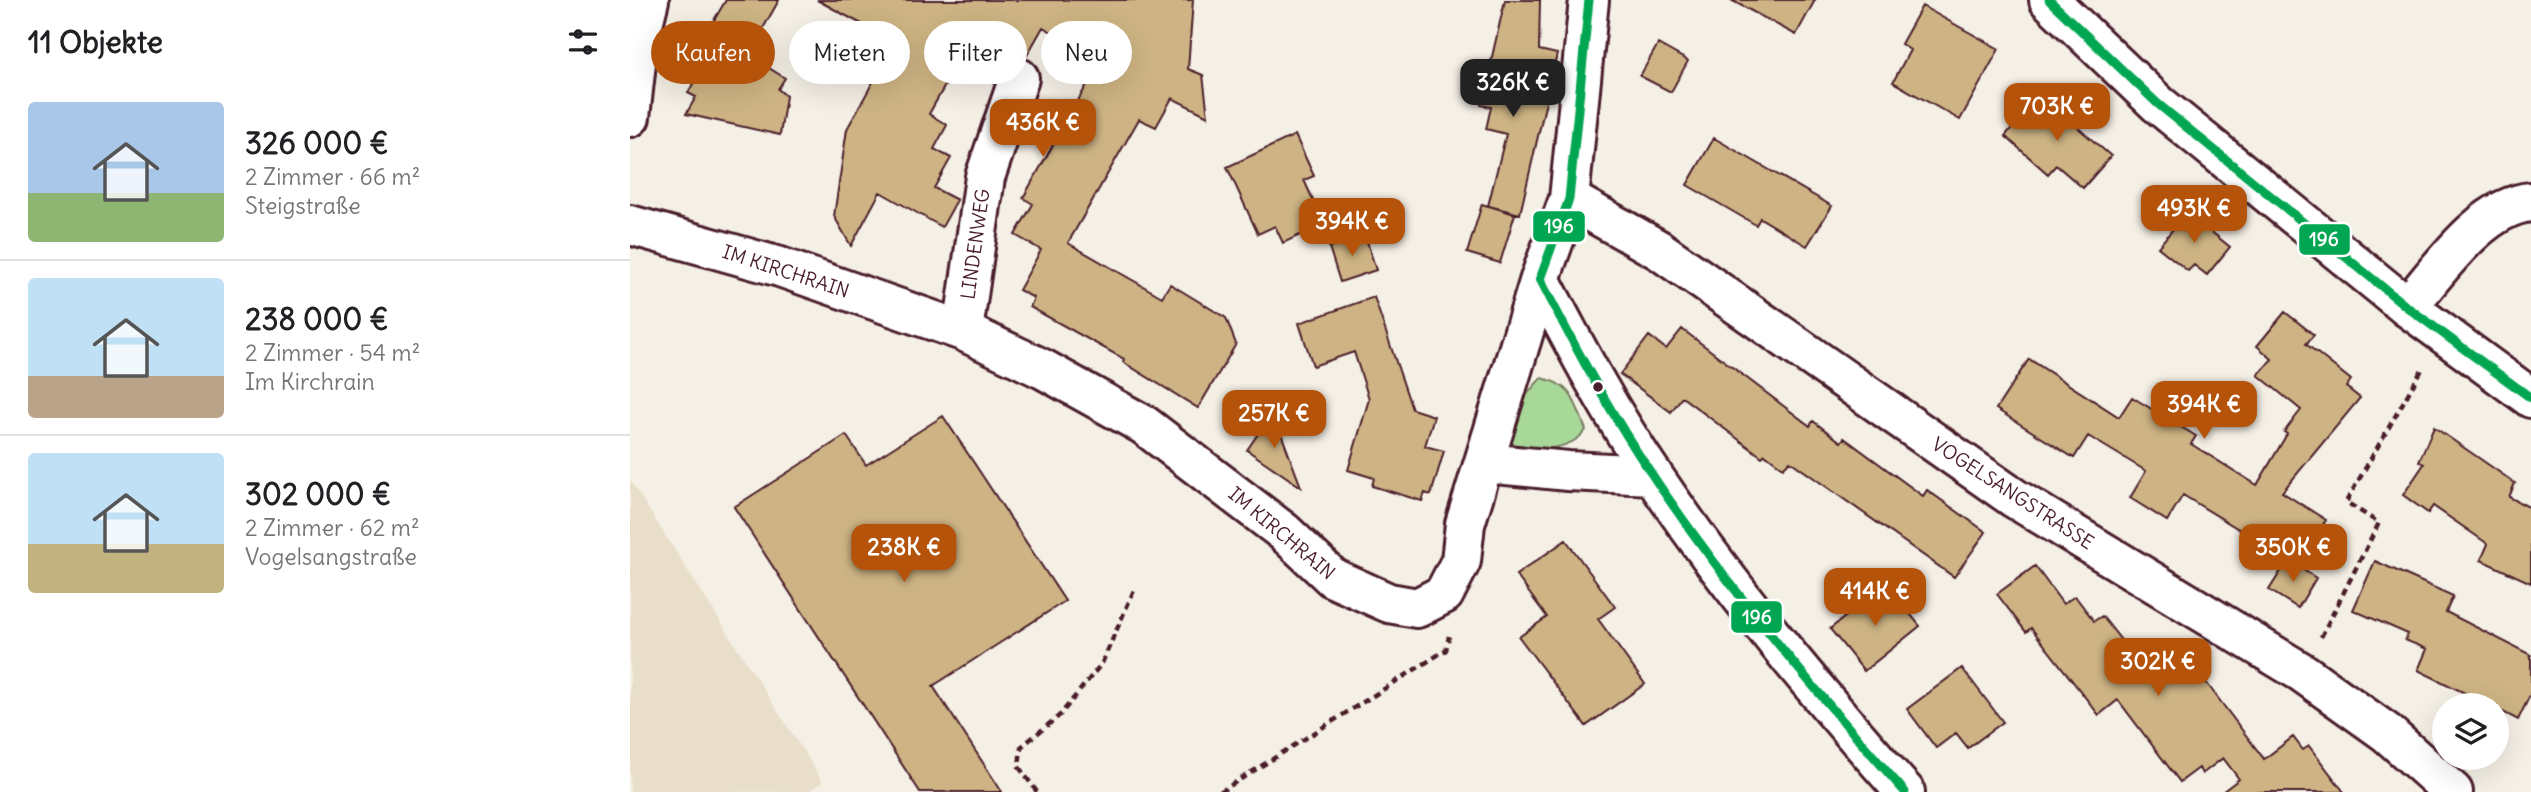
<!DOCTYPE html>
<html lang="de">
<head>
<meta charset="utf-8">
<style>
	:root { --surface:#fff; --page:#f6f6f6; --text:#202124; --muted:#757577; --line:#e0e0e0; --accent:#b45309 }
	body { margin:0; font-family:Delius,sans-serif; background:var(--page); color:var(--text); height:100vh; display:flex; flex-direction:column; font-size:26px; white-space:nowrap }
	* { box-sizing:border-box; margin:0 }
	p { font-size:23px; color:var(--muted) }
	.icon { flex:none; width:38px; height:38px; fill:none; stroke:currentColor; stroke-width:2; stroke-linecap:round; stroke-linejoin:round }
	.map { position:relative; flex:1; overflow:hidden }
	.panel { display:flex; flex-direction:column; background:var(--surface); width:630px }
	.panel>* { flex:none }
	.guide { position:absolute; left:21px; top:21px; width:665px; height:63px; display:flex; gap:14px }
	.buttons { position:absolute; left:1802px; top:693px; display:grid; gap:14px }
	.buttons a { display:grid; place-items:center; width:77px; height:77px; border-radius:50%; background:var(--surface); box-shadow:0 7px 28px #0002; font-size:35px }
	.price { position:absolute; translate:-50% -60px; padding:0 16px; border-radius:14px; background:var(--accent); color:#fff; font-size:23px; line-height:46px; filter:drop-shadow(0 2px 4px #0008) }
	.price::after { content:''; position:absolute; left:50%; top:42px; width:21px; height:16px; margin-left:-10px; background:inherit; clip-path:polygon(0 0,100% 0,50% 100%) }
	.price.on { background:#222; color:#fff }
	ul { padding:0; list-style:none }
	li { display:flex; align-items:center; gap:21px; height:175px; padding:0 28px }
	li+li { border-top:2px solid var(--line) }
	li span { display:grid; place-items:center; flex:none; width:196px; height:140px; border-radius:7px; color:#555 }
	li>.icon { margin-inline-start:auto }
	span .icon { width:84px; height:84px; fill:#fffc; stroke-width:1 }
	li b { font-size:30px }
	h2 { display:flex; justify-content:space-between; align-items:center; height:84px; padding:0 28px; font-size:30px }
	.pill { padding:0 24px; border-radius:32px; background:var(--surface); box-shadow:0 7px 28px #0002; font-size:24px; line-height:63px }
	.pill.on { background:var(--accent); color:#fff }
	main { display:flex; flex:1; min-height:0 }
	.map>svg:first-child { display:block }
</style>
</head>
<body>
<main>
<section class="panel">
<h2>11 Objekte<svg class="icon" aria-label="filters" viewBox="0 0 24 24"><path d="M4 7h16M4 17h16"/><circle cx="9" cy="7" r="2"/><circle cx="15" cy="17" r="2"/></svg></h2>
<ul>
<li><span style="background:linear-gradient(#a9c7e8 65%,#8fb573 0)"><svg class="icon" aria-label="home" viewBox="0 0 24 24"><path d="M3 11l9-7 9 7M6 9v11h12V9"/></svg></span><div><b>326 000 €</b><p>2 Zimmer · 66 m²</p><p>Steigstraße</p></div></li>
<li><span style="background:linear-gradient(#bfe0f5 70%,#b9a48a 0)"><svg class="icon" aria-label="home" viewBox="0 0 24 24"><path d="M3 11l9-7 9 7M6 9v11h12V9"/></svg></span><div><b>238 000 €</b><p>2 Zimmer · 54 m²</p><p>Im Kirchrain</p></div></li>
<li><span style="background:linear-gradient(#bfe0f5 65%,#c2b280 0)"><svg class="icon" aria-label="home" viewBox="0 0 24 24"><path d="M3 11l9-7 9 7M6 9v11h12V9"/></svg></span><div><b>302 000 €</b><p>2 Zimmer · 62 m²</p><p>Vogelsangstraße</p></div></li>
</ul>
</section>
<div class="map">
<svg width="1901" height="792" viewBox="0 0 1901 792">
	<rect width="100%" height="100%" fill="#f5f0e6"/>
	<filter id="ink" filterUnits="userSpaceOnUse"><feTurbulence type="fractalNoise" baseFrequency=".0143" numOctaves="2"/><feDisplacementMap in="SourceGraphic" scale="14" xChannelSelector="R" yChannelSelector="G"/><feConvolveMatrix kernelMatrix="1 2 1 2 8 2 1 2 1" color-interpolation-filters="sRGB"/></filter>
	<g filter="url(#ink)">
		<path fill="#e9dec9" d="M0,480L193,782L177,792H0Z"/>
		<path fill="#a8d898" stroke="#797c62" stroke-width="2" d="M911,378C943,384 945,403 956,430C941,451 902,453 880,443L897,394Z"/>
		<path fill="#ceb484" stroke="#4a1f2b" stroke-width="2" d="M96,0H149L118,55L155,78L148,89L156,96L150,135L56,114L66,97L58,93L64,82L57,77L64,65L59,62Z
			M187,0H563L558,69L573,75L578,116L542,98L526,127L509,119L438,243L532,297L540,284L596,318L606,344L568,408L493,362L494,359L400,307L404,298L389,290L411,250L385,235L403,204L393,198L471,60L413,27L396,57L348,27L299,114L317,125L304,149L321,158L304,188L327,200L312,227L250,192L221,246L204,216L217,129L265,42Z
			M875,0H910L909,50L927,54L890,214L859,206L885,214L870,263L837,253L852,204L858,206L876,134L856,129L861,107L851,105Z
			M1101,0H1185L1166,35Z
			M1292,6L1369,49L1330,120L1263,82L1280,50L1271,44Z
			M1028,44L1058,61L1041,92L1010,76Z
			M1410,95L1481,156L1453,188L1426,165L1418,174L1375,136Z
			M665,135L684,176L674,180L694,224L653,243L645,226L628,234L597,167Z
			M1084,138L1202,206L1177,246L1130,218L1126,225L1057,185Z
			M1557,212L1600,247L1577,275L1564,265L1558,271L1528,247Z
			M735,235L746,270L710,282L699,247Z
			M744,297L782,409L804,416L795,446L814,451L801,495L795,493L792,501L742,486L744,478L718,470L739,399L724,352L683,366L669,323Z
			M1655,312L1684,335L1676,344L1721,380L1716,387L1730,398L1652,492L1696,520L1667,565L1553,495L1537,521L1500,498L1516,471L1458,436L1444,458L1366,409L1399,359L1489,417L1502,397L1566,436L1561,444L1627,485L1657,434L1654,432L1671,410L1628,375L1642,359L1627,346Z
			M1052,329L1180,426L1183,421L1211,442L1214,438L1293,496L1297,490L1356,532L1324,577L1160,461L1153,468L1135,454L1132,457L1052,397L1041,412L990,374L1019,336L1036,349Z
			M643,412L671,487L617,450Z
			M313,416L435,601L303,686L372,792H290L104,507L216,435L236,465Z
			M1804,427L1885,483L1879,497L1901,508V583L1851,560L1858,544L1803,506L1798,513L1773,495L1794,464L1789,461Z
			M936,540L985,607L968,619L1015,684L956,726L889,637L917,617L886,575Z
			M1658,560L1686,578L1668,608L1639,590Z
			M1745,561L1823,596L1816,612L1901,655V693L1888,720L1867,709V705H1859L1788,670L1797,649L1775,640L1778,634L1723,610Z
			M1405,566L1433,604L1445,596L1464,621L1472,616L1528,687L1558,665L1569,679L1572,677L1634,759L1663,737L1673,750L1679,746L1714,792H1592L1609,779L1593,758L1572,774L1569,768L1550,782L1488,700L1469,715L1401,628L1396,632L1367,594Z
			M1256,584L1290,626L1234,671L1200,629Z
			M1332,668L1373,722L1338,748L1326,733L1306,748L1277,709Z"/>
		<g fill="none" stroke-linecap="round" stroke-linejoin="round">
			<defs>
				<path id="minor" d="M959,0L939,199L910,279C945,346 981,414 1024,477C1099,588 1186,692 1275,792
					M0,117L8,45L19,0
					M939,199L1029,250L1384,498L1673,673L1757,733L1823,792
					M0,225L150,267L333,331L413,369L514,425L654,532L703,578L759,603L787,608L814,594L831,561L835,524L910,279
					M1777,307C1808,272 1851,206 1901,202
					M333,331L355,177L389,78
					M855,463L938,471L1023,475"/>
				<path id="tertiary" d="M1419,0L1528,104L1777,307L1901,398"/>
			</defs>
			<use href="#minor" stroke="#4a1f2b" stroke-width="44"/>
			<use href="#tertiary" stroke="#4a1f2b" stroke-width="44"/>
			<path stroke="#4a1f2b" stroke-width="4.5" stroke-dasharray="7 5" stroke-linecap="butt" d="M1691,637L1749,523L1716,502L1794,366
				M407,792L389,767L391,747L430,715L472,663L505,588
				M590,792L816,650L819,636"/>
			<use href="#minor" stroke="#fff" stroke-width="38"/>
			<use href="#tertiary" stroke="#fff" stroke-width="38"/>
			<defs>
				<path id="bus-1" d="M959,0L939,199L910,279C941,339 972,398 1009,455C1087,575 1180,685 1275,792
					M1419,0L1528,104L1777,307L1901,398"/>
			</defs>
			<use href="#bus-1" stroke="#fff" stroke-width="14"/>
			<use href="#bus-1" stroke="#00a651" stroke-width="9"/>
		</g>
	</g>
	<circle fill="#4a1f2b" stroke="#fff" stroke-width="2.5" cx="968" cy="387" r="6"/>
	<g text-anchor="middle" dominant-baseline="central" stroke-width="5" stroke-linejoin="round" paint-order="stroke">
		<g font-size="19" fill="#4a1f2b" stroke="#fff">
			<text transform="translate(345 244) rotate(-82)">LINDENWEG</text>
			<text transform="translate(156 271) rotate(18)">IM KIRCHRAIN</text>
			<text transform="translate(1383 493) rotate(33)">VOGELSANGSTRASSE</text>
			<text transform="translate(652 533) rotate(40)">IM KIRCHRAIN</text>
		</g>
	</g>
	<g stroke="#fff" stroke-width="2.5">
		<rect x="902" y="210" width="54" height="33" rx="7" fill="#00a651"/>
		<rect x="1668" y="223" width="53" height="33" rx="7" fill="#00a651"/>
		<rect x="1100" y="600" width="53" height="34" rx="7" fill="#00a651"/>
	</g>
	<g font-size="19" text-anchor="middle" font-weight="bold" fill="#fff">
		<text x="929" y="233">196</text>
		<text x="1694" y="246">196</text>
		<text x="1127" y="624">196</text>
	</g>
</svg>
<div class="buttons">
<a><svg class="icon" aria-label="layers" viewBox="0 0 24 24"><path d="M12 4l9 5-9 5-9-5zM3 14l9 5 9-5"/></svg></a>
</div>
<b class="price on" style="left:883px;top:119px">326K €</b>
<b class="price" style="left:1427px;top:143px">703K €</b>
<b class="price" style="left:413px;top:159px">436K €</b>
<b class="price" style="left:1564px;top:245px">493K €</b>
<b class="price" style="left:722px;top:258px">394K €</b>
<b class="price" style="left:1574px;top:441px">394K €</b>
<b class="price" style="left:644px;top:450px">257K €</b>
<b class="price" style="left:274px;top:584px">238K €</b>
<b class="price" style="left:1663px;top:584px">350K €</b>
<b class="price" style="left:1245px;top:628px">414K €</b>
<b class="price" style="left:1528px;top:698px">302K €</b>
<div class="guide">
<a class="pill on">Kaufen</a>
<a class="pill">Mieten</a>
<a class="pill">Filter</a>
<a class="pill">Neu</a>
</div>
</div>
</main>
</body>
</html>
